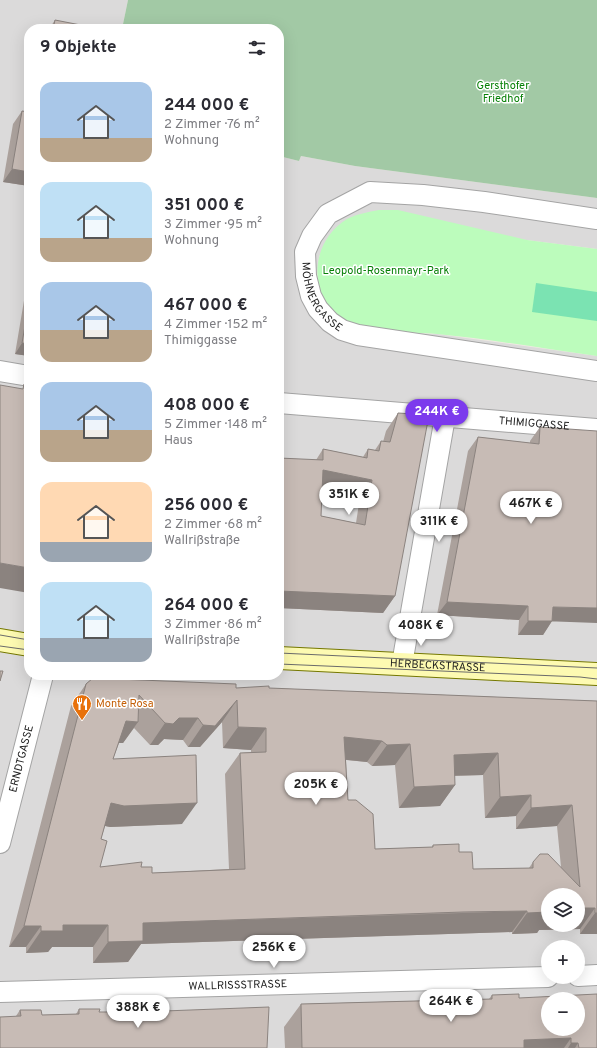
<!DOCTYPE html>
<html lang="de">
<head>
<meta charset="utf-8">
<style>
	:root { --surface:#fff; --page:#f7f7f7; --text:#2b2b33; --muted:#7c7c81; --accent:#7c3aed }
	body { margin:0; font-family:Overpass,sans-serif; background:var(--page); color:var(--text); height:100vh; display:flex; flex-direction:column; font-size:15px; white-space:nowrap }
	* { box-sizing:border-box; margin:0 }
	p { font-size:13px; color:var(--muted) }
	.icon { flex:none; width:22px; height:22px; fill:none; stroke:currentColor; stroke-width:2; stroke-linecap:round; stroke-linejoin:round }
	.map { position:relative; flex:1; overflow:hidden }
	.drawer { position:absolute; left:24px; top:24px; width:260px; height:656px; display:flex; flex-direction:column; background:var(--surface); border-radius:16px; box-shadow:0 4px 16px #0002 }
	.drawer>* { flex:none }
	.buttons { position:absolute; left:541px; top:888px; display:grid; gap:8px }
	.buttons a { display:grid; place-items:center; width:44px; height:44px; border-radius:50%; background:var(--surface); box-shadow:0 4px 16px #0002; font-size:20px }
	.price { position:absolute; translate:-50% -34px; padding:0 9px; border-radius:14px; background:#fff; color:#222; font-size:13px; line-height:26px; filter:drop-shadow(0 1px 2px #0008) }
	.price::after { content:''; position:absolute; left:50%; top:24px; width:12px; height:9px; margin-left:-6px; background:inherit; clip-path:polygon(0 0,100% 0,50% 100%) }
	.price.current { background:var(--accent); color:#fff }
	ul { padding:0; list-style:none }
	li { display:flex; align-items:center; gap:12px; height:100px; padding:0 16px }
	li span { display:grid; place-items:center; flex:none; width:112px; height:80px; border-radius:12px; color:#555 }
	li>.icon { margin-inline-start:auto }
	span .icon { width:48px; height:48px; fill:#fffc; stroke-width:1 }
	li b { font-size:17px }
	h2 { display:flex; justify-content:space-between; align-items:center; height:48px; padding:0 16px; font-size:17px }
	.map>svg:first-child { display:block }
</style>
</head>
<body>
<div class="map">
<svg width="597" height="1048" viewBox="0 0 597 1048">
	<rect width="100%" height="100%" fill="#efeae2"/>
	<path fill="#dbdada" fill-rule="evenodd" d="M0,0H128L122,29H29V675H279V156L299,161L301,156L355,166L597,198V249L527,240L333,231L327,239L319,257L317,278L319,287L377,332L437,334L597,356V1048H0ZM548,895H578V925H548ZM548,947H578V977H548ZM548,999H578V1029H548Z"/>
	<path fill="#a2c9a5" d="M128,0H597V198L355,166L301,156L299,161L279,156V29H122Z"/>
	<path fill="#bcfcbc" d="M379,210H398L527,240L597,249V356C544,349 491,339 437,334C408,331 378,336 350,323C307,304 307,243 347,219C357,214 368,212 379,210Z"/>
	<path fill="#7be3b2" d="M536,283L597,292V321L532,312Z"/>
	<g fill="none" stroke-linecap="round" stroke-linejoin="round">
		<defs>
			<g id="street">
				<path id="s1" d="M597,219L484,202L423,195L370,192L328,214L312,236L305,252L306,276L311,296L318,309L330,322L342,330L358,335L597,371"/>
				<path d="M0,371L29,376"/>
				<path id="s2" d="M279,403L597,429"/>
				<path d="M402,664L445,417"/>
				<path id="s3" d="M0,843L43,675"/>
				<path d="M578,976L597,975"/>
				<path id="s4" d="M0,992L548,977"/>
			</g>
			<g id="secondary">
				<path d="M0,640L29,645"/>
				<path id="s5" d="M279,658L597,674"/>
			</g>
		</defs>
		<use href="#street" stroke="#a4a4a4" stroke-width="22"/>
		<use href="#secondary" stroke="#757800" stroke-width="24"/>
		<use href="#street" stroke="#fff" stroke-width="20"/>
		<use href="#secondary" stroke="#fdfab2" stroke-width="22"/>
		<path stroke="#6b6b6b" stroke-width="1" d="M0,635L29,640
			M0,646L29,650
			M279,653L597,668
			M279,664L580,677L597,679"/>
	</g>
	<path fill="#aba19c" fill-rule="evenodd" d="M55,20L96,29H49Z
		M22,111L29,112V186L3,182L13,124Z
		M29,271V356L15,354Z
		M398,413L395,596L383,613L279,608V458L316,460L323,449L363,457L368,449L375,450L381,441L383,442L386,431ZM322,489L360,497L356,523L321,516Z
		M540,427L552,621L543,635H518L519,620L437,615L468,451L478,437L530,443V441Z
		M86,684L236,688H269L597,701V934H580V929L554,930H539L537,933L512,934V932L448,934L141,944L128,962L93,963V947H52L48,952L26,953V947H9L71,706ZM222,722L223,748L251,750V752L240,753L225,774L229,869L152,873L141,867H100L101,839L105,826L110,827L182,824L113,759L119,743H123L134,728L150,745H158L164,739L183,740L188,747H200ZM346,760L367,762L372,766L395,765L399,808L440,806L455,785L454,776L483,775L485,818L516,816V829L557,826L561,867L533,862L529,868L473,869L459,852L433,845L432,847L375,849L348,800Z
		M492,995L519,998L597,1048H285L284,1027L301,1004L489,999Z
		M79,1009L99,1012L267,1048L16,1016L20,1010L42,1015L76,1014Z"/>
	<path fill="#8b837f" d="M12,169L29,172V186L3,182Z
		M22,343L29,344V356L15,354Z
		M323,470L372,480L360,497L311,487Z
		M0,563L29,568V593L0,588Z
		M279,591L395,596L383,613L279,608Z
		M447,602L528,606L519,620L437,615Z
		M553,607L597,608V623L543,621Z
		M528,621H552L543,635H518Z
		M237,700L222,722L200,747H188L203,725Z
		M179,718H198L183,740L164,739L158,745H150L165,723Z
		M126,721L138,722L123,743H112Z
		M238,727L266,728L251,750L223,748Z
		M344,737L382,741L367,762L329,758Z
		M410,744L395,765L372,766L387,745Z
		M498,753L483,775L439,776L454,755Z
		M455,785L440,806L399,808L414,787Z
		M531,795L516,816L485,818L500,797Z
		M111,803H197L182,824L110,827L96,824Z
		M572,805L557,826L516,829L531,808Z
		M578,908H595L580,929L539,930L537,933L512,934L527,913L548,912V925H578Z
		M527,911L512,932L141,944L128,962L93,963L108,942L143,923Z
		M595,913H597V934H580Z
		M63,925H108L93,947H52L48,952L26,953L41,931Z
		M24,926H41L26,947H9Z
		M571,1038L564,1048H518L524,1040Z
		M571,1043H578L575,1048H568Z"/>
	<path fill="#c7bbb5" stroke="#8b837f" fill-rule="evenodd" d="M55,20L96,28V29H53Z
		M22,111L29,112V172L12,169Z
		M29,303V344L22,343Z
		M24,384L29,385V568L0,563V385L23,389Z
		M398,413L429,415L395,596L279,591V458L323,460V449L367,458L368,449L379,451L381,441L390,442ZM323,470L372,480L365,525L321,516Z
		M540,427L597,431V608L553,607L552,621H528V606L447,602L478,437L539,444Z
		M0,671H3L0,681Z
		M93,678L236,684V688L269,686V688L597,701V913H595V908H578V895H548V912L527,913V911L463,912L143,923V941L108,942V925H63V931H41V926H24L86,684ZM139,695L165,723L173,724L179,718H198L203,725L215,726L237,700L238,727L266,728V752L240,753L245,869L152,873V867H141L142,862L100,867L107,841L101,839L111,803L124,806L197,803L196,755L113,759L126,721L138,722ZM344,737L382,741L387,745L410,744L414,787L455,785L454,755L498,753L500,797L531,795V808L572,805L580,887L548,854H540L533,862V868L473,869L472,852H459V844L433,845V847L375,849L373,814L356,800H348Z
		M519,994V998L597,994V1048H579L578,1043H571V1038L524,1040V1048H302L301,1004L492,999V995ZM548,999H578V1029H548Z
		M269,1007L267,1048H0V1017L21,1016L20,1010H41L42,1015L79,1014V1009H100L99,1012H138Z"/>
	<defs>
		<symbol id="restaurant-pin" viewBox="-11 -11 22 30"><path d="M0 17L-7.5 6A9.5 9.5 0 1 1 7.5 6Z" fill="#e8710a" stroke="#fff"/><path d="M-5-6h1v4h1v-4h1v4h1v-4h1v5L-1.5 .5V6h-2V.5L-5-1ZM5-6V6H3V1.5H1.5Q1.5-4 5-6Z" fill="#fff"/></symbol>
	</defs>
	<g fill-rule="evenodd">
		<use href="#restaurant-pin" x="71" y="693" width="22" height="30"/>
	</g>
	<g text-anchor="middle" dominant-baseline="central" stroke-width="3" stroke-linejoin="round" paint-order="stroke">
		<g font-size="11" fill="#068006" stroke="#fff">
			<text x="503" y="86">Gersthofer<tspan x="503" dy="13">Friedhof</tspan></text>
			<text x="386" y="271">Leopold-Rosenmayr-Park</text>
		</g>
		<g font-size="11" fill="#1d1d1d" stroke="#fff">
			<text stroke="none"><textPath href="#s1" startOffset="371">MÖHNERGASSE</textPath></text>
			<text stroke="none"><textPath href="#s2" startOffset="256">THIMIGGASSE</textPath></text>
			<text stroke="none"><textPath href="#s5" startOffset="159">HERBECKSTRASSE</textPath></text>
			<text stroke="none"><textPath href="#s3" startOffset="87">ERNDTGASSE</textPath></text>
			<text stroke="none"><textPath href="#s4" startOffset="238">WALLRISSSTRASSE</textPath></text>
		</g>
		<g font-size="11" fill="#c56008" stroke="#fff" text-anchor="start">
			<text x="96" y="704">Monte Rosa</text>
		</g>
	</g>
</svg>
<div class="buttons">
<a><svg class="icon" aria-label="layers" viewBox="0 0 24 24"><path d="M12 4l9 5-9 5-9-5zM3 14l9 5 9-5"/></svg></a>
<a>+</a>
<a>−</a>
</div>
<b class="price current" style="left:437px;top:433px">244K €</b>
<b class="price" style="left:349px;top:516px">351K €</b>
<b class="price" style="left:531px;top:525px">467K €</b>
<b class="price" style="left:439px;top:543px">311K €</b>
<b class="price" style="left:421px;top:647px">408K €</b>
<b class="price" style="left:316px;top:806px">205K €</b>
<b class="price" style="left:274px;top:969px">256K €</b>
<b class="price" style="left:451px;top:1023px">264K €</b>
<b class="price" style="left:138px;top:1029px">388K €</b>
<section class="drawer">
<h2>9 Objekte<svg class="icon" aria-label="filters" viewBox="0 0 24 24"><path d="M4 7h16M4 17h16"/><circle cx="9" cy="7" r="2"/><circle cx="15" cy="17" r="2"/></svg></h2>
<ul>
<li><span style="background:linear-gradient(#a9c7e8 70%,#b9a48a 0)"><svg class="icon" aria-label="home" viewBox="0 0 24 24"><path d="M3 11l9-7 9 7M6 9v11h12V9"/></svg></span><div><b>244 000 €</b><p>2 Zimmer · 76 m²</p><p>Wohnung</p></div></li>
<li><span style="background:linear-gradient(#bfe0f5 70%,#b9a48a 0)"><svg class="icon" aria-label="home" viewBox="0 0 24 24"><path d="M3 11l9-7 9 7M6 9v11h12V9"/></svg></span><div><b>351 000 €</b><p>3 Zimmer · 95 m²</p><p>Wohnung</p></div></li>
<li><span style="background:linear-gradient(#a9c7e8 60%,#b9a48a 0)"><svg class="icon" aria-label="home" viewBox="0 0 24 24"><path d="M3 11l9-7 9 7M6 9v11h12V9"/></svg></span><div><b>467 000 €</b><p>4 Zimmer · 152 m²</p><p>Thimiggasse</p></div></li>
<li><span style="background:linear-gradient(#a9c7e8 60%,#b9a48a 0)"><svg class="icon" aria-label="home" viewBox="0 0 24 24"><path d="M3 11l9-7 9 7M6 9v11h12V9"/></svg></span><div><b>408 000 €</b><p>5 Zimmer · 148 m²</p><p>Haus</p></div></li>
<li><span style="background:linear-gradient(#ffd9b3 75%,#9aa5b1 0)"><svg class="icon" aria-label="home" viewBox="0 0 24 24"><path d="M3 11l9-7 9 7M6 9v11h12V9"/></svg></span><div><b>256 000 €</b><p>2 Zimmer · 68 m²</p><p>Wallrißstraße</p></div></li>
<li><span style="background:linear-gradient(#bfe0f5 70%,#9aa5b1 0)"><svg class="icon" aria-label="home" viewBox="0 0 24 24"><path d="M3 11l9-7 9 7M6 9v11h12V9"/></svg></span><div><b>264 000 €</b><p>3 Zimmer · 86 m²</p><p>Wallrißstraße</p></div></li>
</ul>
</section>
</div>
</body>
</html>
